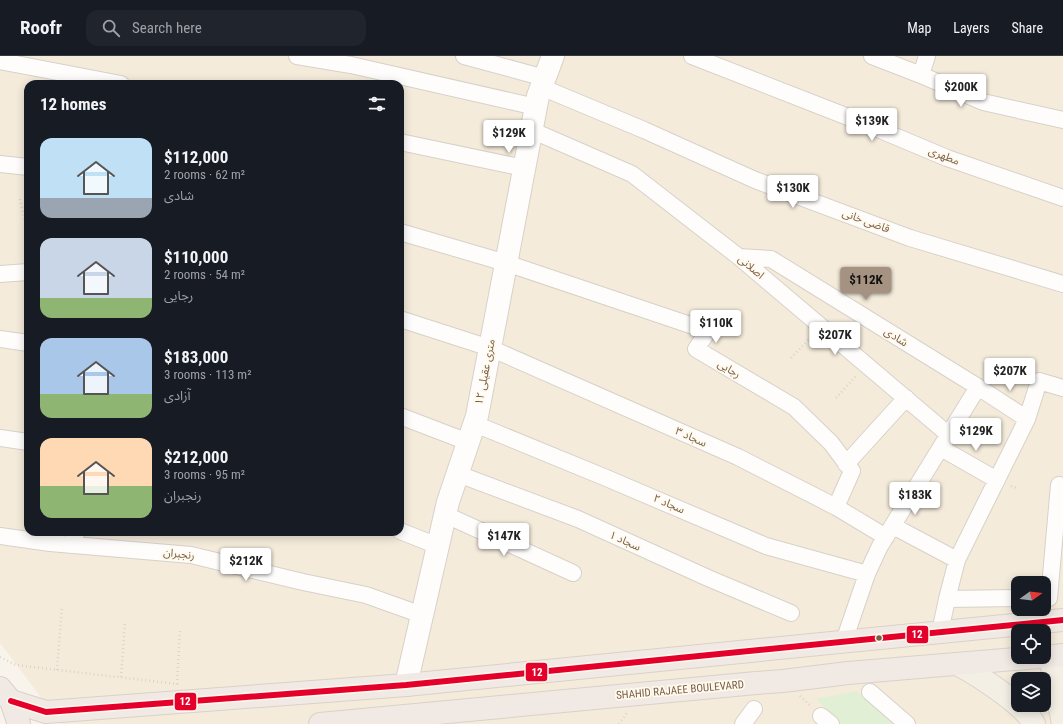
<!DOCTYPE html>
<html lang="en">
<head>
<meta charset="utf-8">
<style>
	:root { --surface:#171b24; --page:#20242c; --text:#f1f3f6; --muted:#9ea1a6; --line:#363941; --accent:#a59281 }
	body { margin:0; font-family:"Roboto Condensed","Noto Sans Arabic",sans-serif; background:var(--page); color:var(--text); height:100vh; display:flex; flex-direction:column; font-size:15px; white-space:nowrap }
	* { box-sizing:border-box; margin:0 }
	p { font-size:13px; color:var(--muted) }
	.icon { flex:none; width:22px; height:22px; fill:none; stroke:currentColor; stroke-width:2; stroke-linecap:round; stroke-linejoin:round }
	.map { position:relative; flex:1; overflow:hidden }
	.drawer { position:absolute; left:24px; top:24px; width:380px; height:456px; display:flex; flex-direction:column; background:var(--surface); border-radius:12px; box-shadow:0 2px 10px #0003 }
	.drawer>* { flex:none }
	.needle { width:26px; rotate:75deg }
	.fabs { position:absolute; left:1011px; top:520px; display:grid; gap:8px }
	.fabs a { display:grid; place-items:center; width:40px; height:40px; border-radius:8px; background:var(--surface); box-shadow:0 2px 10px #0003; font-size:20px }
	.price { position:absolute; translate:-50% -34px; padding:0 9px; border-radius:4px; background:#fff; color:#222; font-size:13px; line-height:26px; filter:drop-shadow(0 1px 2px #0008) }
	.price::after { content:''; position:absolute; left:50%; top:24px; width:12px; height:9px; margin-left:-6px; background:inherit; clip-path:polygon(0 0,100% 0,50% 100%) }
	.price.active { background:var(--accent); color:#111 }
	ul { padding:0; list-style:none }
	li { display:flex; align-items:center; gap:12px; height:100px; padding:0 16px }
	li span { display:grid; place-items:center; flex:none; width:112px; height:80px; border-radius:12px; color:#555 }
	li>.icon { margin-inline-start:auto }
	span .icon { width:48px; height:48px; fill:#fffc; stroke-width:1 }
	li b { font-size:17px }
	h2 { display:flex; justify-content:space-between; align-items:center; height:48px; padding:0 16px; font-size:17px }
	header { display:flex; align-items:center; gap:24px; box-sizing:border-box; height:56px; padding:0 20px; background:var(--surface); border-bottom:1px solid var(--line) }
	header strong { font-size:19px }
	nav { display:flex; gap:22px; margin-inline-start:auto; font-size:14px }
	.search { width:280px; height:36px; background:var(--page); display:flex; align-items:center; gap:10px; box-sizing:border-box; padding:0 14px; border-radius:12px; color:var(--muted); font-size:15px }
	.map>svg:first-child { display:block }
</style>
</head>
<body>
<header>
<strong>Roofr</strong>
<div class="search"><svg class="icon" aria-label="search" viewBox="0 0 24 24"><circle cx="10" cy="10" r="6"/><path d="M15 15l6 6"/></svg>Search here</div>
<nav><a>Map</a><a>Layers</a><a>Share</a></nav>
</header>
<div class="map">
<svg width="1063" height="668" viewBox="0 0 1063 668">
	<rect width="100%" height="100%" fill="#f8f4eb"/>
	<path fill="#f4ebdb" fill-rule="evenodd" d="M0,0H1063V668H61L0,587ZM28,28H400V476H28ZM1018,527H1044V553H1018ZM1018,575H1044V601H1018ZM1018,623H1044V649H1018Z"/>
	<path fill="#e1f0d4" d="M856,635L894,668H842L816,643Z"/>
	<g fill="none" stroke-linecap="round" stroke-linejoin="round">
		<defs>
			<path id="street" d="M297,0L351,9L536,51
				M464,0L545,22
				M692,0L866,68L947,102L1063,142
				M872,0L921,19L983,46L1063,64
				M0,5L121,28
				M921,19L927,0
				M541,31L644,74L755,124L910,182L1063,228
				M531,74L632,118L739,201L949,379
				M400,86L524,112
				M0,108L28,111
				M400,176L506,207L708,275L696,293L794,351L831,387L852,415L836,451
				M739,201L771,203L978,331L1027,363
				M0,218L28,216
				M400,263L490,292L738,401L836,451L886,481
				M0,283L28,287
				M400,360L468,386
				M475,368L604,421L766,490L867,518
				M0,382L28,386
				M941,392L997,424
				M846,408L906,342
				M458,418L578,463L708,522L791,557
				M446,459L573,517
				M893,470L957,504
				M400,475L438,490
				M0,480L50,487L191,499L303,526L366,539L422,559
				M71,489L77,476
				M1044,542H1049L1059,429
				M947,543L1018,542
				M940,576L947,543L957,504L1027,363L1039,325L1063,332
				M844,585L867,518L880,490L978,331
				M870,636L907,668
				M821,660L831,668
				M743,668L754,653"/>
			<path id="secondary" d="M406,629L448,446L477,360L538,40L553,0"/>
			<path id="primary" d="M1050,600L1063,668
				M957,608C976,618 1025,649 1034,668"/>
			<path id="highway" d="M1044,601L1063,599
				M0,632L11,645L19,668
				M11,645L46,656L406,629L1063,564
				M320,668L756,627L783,625L848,617L1040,601"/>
		</defs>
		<use href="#street" stroke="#d7d1c9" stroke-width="18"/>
		<use href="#secondary" stroke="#d8d1c8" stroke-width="24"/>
		<use href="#primary" stroke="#dad1c9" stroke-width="24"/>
		<use href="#highway" stroke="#dad1c9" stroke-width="24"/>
		<path stroke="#dad4cd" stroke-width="2.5" stroke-dasharray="1 3" stroke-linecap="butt" d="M20,143L28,179
			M791,302L811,281
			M836,342L857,319
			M1011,430L1017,432
			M0,601L16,609L177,628L180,573
			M57,614L62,551
			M121,621L125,567
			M800,640L811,650
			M619,668L627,657"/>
		<use href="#street" stroke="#fefdfc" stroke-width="16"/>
		<use href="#secondary" stroke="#fefdfc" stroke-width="22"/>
		<use href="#primary" stroke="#f3efe5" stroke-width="22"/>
		<use href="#highway" stroke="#f1eae4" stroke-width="22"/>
		<defs>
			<path id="bus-1" d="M11,645L46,656L406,629L1063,564"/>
		</defs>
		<use href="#bus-1" stroke="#fffaed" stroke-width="9"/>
		<use href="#bus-1" stroke="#e4002b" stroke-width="6"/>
	</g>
	<circle fill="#785e48" stroke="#fffaed" stroke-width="1.5" cx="879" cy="582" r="3.5"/>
	<g text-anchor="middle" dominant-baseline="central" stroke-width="3.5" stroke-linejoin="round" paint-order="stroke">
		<g font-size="11" fill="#785e48" stroke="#fffaed">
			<text transform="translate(944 100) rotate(21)">مطهری</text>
			<text transform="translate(866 165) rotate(20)">قاضی خانی</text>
			<text transform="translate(751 211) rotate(40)">اصلانی</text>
			<text transform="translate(896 281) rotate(32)">شادی</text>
			<text transform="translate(729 313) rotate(31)">رجایی</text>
			<text transform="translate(485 316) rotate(-79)">۱۲ متری عقیلی</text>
			<text transform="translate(691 381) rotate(24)">سجاد ۳</text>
			<text transform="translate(669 448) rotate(23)">سجاد ۲</text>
			<text transform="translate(625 485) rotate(24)">سجاد ۱</text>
			<text transform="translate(179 498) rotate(6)">رنجبران</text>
			<text transform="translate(680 634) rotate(-5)">SHAHID RAJAEE BOULEVARD</text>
		</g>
	</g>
	<g stroke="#fffaed" stroke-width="1.5">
		<rect x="906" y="569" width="23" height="19" rx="4" fill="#e4002b"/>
		<rect x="525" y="606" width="23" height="20" rx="4" fill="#e4002b"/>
		<rect x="174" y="636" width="23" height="19" rx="4" fill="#e4002b"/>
	</g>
	<g font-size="11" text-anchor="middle" font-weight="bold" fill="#fff">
		<text x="917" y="582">12</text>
		<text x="537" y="620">12</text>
		<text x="185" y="649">12</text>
	</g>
</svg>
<div class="fabs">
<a><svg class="needle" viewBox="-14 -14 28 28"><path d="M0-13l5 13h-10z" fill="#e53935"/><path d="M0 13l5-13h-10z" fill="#9ea1a6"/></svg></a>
<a><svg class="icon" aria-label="locate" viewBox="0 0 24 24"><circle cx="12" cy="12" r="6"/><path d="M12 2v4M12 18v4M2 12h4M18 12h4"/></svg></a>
<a><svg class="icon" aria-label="layers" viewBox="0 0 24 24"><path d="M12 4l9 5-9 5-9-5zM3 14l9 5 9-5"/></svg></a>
</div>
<b class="price" style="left:961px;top:52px">$200K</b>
<b class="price" style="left:872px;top:86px">$139K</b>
<b class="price" style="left:509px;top:98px">$129K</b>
<b class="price" style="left:793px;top:153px">$130K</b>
<b class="price active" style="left:866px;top:245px">$112K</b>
<b class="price" style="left:716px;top:288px">$110K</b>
<b class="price" style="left:835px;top:300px">$207K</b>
<b class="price" style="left:1010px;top:336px">$207K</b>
<b class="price" style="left:976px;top:396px">$129K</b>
<b class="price" style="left:915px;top:460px">$183K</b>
<b class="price" style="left:504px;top:501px">$147K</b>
<b class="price" style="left:246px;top:526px">$212K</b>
<section class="drawer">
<h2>12 homes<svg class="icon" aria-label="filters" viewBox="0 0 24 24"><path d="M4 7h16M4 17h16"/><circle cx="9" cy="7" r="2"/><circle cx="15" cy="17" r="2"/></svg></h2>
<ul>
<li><span style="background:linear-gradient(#bfe0f5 75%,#9aa5b1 0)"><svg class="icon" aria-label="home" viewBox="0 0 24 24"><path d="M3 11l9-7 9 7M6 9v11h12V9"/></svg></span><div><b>$112,000</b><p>2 rooms · 62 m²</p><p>شادی</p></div></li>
<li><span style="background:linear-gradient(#c9d6e8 75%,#8fb573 0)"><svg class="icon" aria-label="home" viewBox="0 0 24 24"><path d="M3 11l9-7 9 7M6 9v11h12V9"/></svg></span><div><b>$110,000</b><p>2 rooms · 54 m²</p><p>رجایی</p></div></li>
<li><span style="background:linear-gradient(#a9c7e8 70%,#8fb573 0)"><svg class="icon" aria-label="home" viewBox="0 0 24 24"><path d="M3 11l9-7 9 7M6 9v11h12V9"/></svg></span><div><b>$183,000</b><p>3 rooms · 113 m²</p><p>آزادی</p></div></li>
<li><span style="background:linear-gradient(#ffd9b3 60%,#8fb573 0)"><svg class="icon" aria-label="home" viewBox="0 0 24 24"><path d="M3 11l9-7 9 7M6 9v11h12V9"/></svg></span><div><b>$212,000</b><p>3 rooms · 95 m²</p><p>رنجبران</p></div></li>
</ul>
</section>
</div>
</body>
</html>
